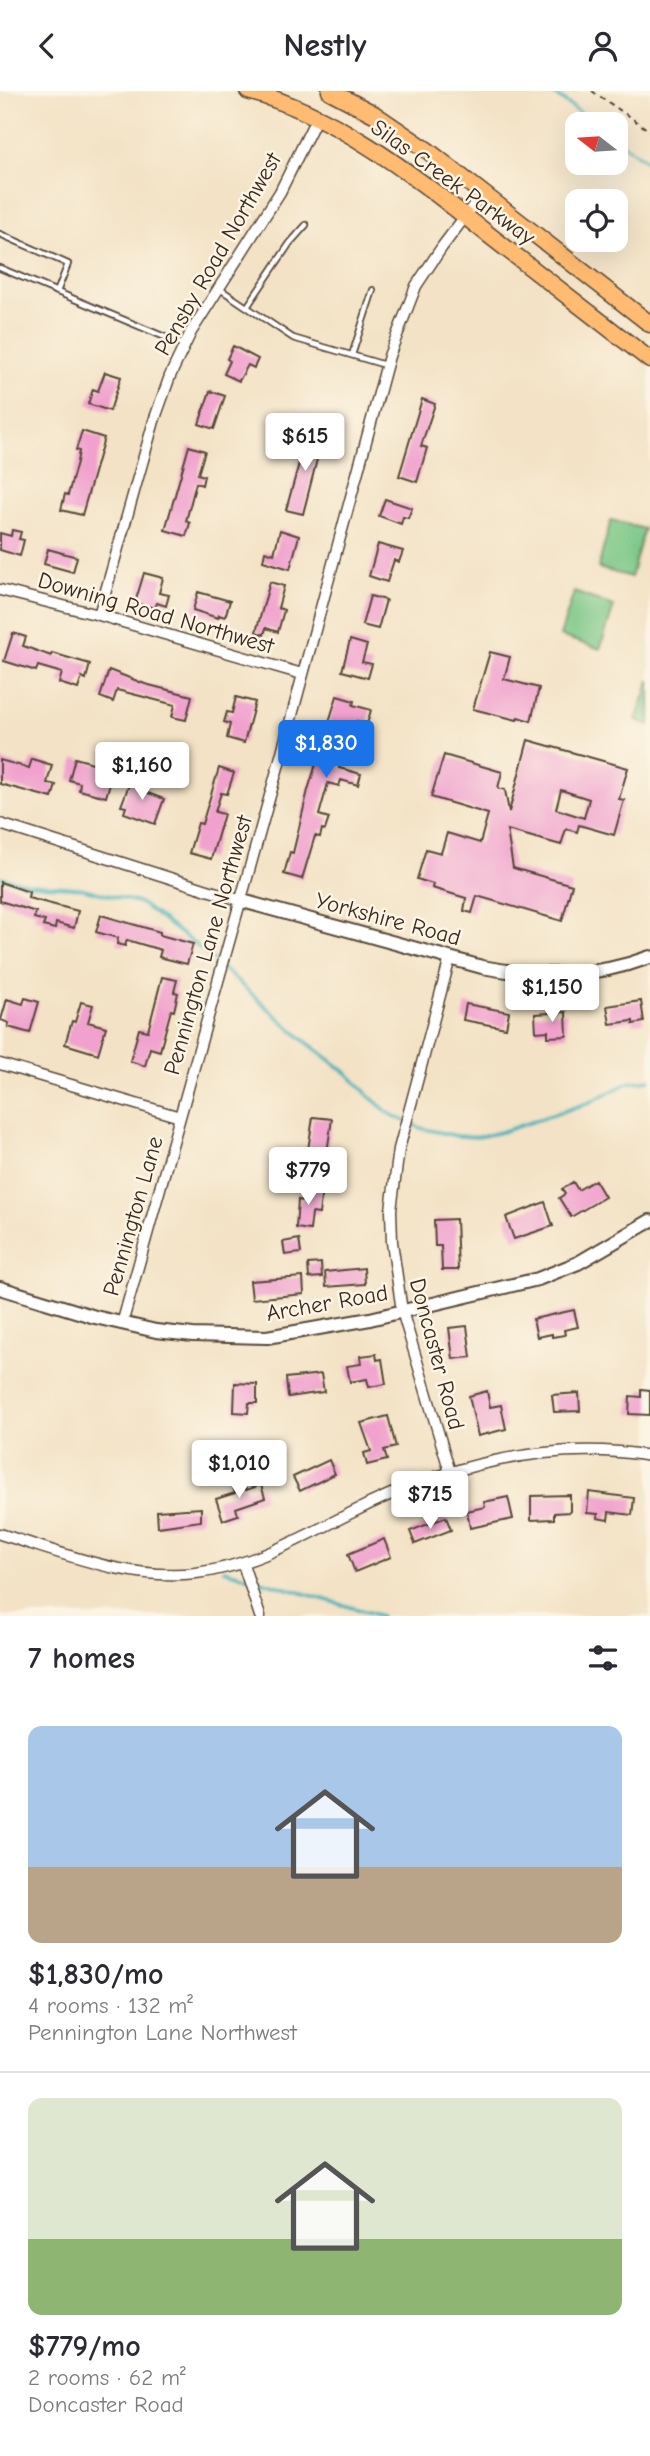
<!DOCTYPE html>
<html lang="en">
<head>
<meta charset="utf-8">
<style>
	:root { --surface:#fff; --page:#f2f2f3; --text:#2b2b33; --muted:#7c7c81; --line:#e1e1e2; --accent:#1a73e8 }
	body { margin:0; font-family:"Comic Neue",sans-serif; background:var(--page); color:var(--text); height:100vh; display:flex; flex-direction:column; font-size:26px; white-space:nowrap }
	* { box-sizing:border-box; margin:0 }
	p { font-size:23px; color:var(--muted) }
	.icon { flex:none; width:38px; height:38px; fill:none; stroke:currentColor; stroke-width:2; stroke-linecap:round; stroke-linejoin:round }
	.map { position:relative; height:1525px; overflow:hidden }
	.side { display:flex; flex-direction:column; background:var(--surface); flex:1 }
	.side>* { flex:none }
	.needle { width:46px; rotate:287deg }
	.fabs { position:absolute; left:565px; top:21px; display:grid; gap:14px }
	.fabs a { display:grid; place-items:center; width:63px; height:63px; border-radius:14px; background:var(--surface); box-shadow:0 7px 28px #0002; font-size:35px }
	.price { position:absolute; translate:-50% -60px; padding:0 16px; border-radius:7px; background:#fff; color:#222; font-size:23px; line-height:46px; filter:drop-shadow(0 2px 4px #0008) }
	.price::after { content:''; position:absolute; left:50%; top:42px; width:21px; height:16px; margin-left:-10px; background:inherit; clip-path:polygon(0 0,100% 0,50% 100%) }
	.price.selected { background:var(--accent); color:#fff }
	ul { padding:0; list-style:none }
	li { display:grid; align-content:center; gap:14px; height:371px; padding:0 28px }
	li+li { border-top:2px solid var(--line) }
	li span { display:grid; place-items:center; height:217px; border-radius:14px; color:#555 }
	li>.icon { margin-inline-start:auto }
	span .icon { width:126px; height:126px; fill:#fffc; stroke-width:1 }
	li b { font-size:30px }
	h2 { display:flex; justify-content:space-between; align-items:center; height:84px; padding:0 28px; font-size:30px }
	header { display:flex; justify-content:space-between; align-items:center; height:91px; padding:0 28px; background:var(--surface); font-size:32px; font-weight:600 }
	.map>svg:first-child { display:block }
</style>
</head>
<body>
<header><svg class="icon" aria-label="back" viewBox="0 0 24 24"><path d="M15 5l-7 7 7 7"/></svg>Nestly<svg class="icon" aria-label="person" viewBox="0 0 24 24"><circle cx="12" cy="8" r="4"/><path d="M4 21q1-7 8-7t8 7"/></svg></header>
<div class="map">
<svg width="650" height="1525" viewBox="0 0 650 1525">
	<rect width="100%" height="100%" fill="#fcf5e5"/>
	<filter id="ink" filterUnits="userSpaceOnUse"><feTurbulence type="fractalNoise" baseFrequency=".0143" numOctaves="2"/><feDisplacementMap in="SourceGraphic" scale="14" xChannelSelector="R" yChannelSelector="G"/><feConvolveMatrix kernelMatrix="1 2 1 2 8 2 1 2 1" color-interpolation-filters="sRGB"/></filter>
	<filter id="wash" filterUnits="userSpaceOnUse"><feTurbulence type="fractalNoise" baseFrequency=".00686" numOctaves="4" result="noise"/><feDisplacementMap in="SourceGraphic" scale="28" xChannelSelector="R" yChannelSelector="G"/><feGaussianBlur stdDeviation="1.57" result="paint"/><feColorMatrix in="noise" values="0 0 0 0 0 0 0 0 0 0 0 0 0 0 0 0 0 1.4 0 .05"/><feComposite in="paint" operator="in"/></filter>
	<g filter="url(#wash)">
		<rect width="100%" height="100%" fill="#f3e2c5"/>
		<path fill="#7ac786" stroke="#5a7852" stroke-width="2" d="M611,429L644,438L631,486L598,477Z
			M574,501L614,515L600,558L560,545Z
			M650,589V634L636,629Z"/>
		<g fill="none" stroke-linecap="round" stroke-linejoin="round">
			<path stroke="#41b1ba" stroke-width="3.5" d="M550,0L596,33
				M616,48L650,72
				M0,786L30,793L80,797L140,812L196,854L304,949L347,982L370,1006L390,1023L420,1037L457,1045L478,1046L501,1041L588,1012L628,992L650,989
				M224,1479L381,1525"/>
		</g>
		<g id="blocks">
			<path fill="#f0a1cd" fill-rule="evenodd" d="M233,255L258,268L254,277L248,274L239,290L224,283L230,270L227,268Z
				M105,281L121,286L110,320L88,313L93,298L98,300Z
				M210,300L225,305L214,338L199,333Z
				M422,308L435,313L421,355L427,357L417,391L399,385Z
				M82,340L104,347L82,424L61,419L65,403L68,404L77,371L79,360L76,359Z
				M308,340L323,345L303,423L286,419Z
				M189,355L205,360L198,383L204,385L202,394L196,392L186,430L190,432L186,445L165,439Z
				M385,408L412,417L408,427L403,426L401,433L379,425Z
				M12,439L21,441L19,448L24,449L20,465L0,459V442L11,445Z
				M280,439L299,445L290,478L263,470L265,460L274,463Z
				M378,453L403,460L399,471L394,469L387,491L369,485Z
				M48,458L77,466L73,481L44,473Z
				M144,482L163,487L159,502L169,504L166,515L157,512L155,517L135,512Z
				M270,491L284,495L278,517L284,519L278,541L266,537L264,544L256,541Z
				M198,501L230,510L225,526L219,524L218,527L193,519Z
				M370,505L386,509L378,538L362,534Z
				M13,542L26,546L23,555L51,565L52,562L90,573L86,588L82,586L78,598L59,592L62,582L38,575L36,580L4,570Z
				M350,549L367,554L362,571L372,573L368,587L342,580Z
				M490,561L510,566L504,588L539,597L531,630L518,626L517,629L473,618Z
				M109,579L145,593L192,605L186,629L172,626L175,614L117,599L113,611L100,606Z
				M337,605L354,610L353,614L371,619L367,633L357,630L353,644L348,643L339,677L361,683L358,694L341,689L339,695L328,692L319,724L329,727L325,739L322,738L320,746L315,745L302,788L284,783L290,761L293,762L308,699Z
				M236,606L255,611L244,652L227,647L230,633L224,631L227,621L232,622Z
				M528,649L628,677L619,708L624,709L614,744L579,734L577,741L566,738L561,754L507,739L513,777L572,794L562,830L477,805L472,822L464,820L466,807L432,797L433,793L417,788L426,758L441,762L447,742L480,752L488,723L431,706L444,664L502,681L498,697L505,699L509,721ZM561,699L589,708L584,727L556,718Z
				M75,667L114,678L106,706L79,699L80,692L69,689Z
				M32,668L52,674L47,692L56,694L52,707L0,693V669L29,677Z
				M219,677L234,682L227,703L221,702L215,721L224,723L211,768L189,762L198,732L202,733Z
				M132,686L148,692L145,701L164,708L155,733L124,722L126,716L121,715Z
				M0,791L29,801L28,807L78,820L74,837L56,832L55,838L43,835L45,830L34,827L36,821L0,810Z
				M101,824L160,841V844L193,853L187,873L159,866L161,859L127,849L125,855L117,853L118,847L96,841Z
				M162,886L177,889L174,901L178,902L174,920L171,919L160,960L150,957L145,975L130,970L139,938L148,940Z
				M25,907L39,911L30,942L8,936L9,932L1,929L7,908L23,913Z
				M641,910L644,931L633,933V930L610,933L607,915Z
				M81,911L93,914L88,931L106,936L98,963L65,953L72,930L75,931Z
				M466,913L509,921L506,937L463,929Z
				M566,921L567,945L548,946V940L536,941L535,923Z
				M313,1026L332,1028L325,1075L306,1072Z
				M595,1089L605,1106L571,1126L559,1107L565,1103L562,1098L573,1091L578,1099Z
				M304,1096L322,1098L319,1123L312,1122L310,1139L296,1137L298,1109L303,1110Z
				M545,1111L553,1135L514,1148L506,1126Z
				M456,1128L458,1179H442L441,1155H435L434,1129Z
				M299,1148L301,1162L285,1164L283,1151Z
				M321,1172L322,1186L309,1187L308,1173Z
				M364,1177L365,1193L326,1196L325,1181Z
				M303,1186L304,1203L252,1208L250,1190Z
				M574,1219L578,1236L564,1239L565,1244L552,1246V1243L537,1246L533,1228Z
				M467,1235L471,1266L453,1268L449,1237Z
				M376,1263L377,1269L382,1268L386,1293L369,1296L367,1288L350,1291L347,1275L361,1273L360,1265Z
				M321,1283L324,1301L288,1306L286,1287Z
				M235,1292L257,1293V1312H249L248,1322L234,1321Z
				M641,1298L650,1299V1324L629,1323L630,1305L641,1306Z
				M487,1300L490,1316L501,1314L506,1338L478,1345L469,1305Z
				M579,1302L580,1320L554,1321L552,1304Z
				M388,1325L396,1356L384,1359L387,1369L367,1374L364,1362L371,1360L361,1332Z
				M251,1362L255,1375L241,1378L238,1365Z
				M329,1369L335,1383L300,1400L293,1386Z
				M244,1393L246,1399L261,1394L265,1407L236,1417L238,1424L223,1429L216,1408L235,1402L233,1396Z
				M589,1401L634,1407L632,1424L609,1421L608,1429L597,1427L598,1423L587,1422Z
				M570,1404V1421L554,1422V1428L531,1429V1405Z
				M508,1406L513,1428L470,1437L467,1420L485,1416L484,1411Z
				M201,1417V1430L158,1436L157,1420Z
				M446,1426L451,1439L415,1453L410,1440Z
				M384,1448L391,1466L355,1481L348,1463Z"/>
		</g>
	</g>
	<g filter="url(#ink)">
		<use href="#blocks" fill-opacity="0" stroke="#574637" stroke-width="2"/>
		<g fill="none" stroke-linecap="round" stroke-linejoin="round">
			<defs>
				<path id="service" d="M0,143L68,173L57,201
					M0,177L184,254
					M220,198L293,247L385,274
					M247,216L290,152L306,134
					M352,264L373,199"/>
				<path id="minor" d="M0,499L99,524L302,583
					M99,524L154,330L170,285L191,241L280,101L317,26
					M0,733L239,809
					M450,867L399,1058L391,1119L392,1151L402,1220L450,1381
					M0,973L180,1026
					M122,1233L278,676L389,265L416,195L442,156L482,103
					M0,1443C63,1462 129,1490 196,1482C254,1475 302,1446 353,1421C443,1375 549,1348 650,1365
					M243,1473L260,1525"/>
				<path id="tertiary" d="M239,809L482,876C540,887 594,887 650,866
					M0,1197L95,1226L156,1240L193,1244L267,1246L370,1228L538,1188L578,1172L650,1130"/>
				<path id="primary" d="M248,0C341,25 415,86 489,144C543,186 596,227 650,269
					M330,0L374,23L427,59L650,233"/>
			</defs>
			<use href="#service" stroke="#574637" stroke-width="8"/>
			<use href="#minor" stroke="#574637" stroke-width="13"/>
			<use href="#tertiary" stroke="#574637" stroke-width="16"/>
			<use href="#primary" stroke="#574637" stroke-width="19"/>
			<path stroke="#574637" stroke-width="2" stroke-dasharray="5 5" stroke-linecap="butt" d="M592,0L650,40"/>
			<use href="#service" stroke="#fff" stroke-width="4.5"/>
			<use href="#minor" stroke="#fff" stroke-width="10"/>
			<use href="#tertiary" stroke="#fff" stroke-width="12"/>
			<use href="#primary" stroke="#ffbb71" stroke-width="16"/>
		</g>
	</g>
	<g text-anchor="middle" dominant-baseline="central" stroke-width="5" stroke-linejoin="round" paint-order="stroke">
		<g font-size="23" fill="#3b2a1e" stroke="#fcf5e5">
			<text transform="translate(453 91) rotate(36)">Silas Creek Parkway</text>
			<text transform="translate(218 163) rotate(-60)">Pensby Road Northwest</text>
			<text transform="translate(156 522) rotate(16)">Downing Road Northwest</text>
			<text transform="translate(388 828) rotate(15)">Yorkshire Road</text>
			<text transform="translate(208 854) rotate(-74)">Pennington Lane Northwest</text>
			<text transform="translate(133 1125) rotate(-74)">Pennington Lane</text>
			<text transform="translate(327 1212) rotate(-10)">Archer Road</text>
			<text transform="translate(437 1263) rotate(75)">Doncaster Road</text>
		</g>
	</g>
</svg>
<div class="fabs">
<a><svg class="needle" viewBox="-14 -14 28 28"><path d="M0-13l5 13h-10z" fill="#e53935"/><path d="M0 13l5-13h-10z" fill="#7c7c81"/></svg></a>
<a><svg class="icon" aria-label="locate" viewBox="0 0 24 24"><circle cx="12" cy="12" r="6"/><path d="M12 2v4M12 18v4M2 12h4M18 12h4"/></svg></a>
</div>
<b class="price" style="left:305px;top:382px">$615</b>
<b class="price selected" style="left:326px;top:689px">$1,830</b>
<b class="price" style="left:142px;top:711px">$1,160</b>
<b class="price" style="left:552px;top:933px">$1,150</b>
<b class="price" style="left:308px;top:1116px">$779</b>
<b class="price" style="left:239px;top:1409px">$1,010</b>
<b class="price" style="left:430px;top:1440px">$715</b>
</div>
<section class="side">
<h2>7 homes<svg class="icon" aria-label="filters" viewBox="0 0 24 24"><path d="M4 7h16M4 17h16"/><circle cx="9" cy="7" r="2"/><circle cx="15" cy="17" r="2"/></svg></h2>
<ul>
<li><span style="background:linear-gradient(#a9c7e8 65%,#b9a48a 0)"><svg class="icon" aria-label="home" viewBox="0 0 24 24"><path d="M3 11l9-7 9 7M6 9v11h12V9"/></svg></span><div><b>$1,830/mo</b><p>4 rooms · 132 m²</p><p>Pennington Lane Northwest</p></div></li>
<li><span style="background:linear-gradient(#dfe7d0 65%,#8fb573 0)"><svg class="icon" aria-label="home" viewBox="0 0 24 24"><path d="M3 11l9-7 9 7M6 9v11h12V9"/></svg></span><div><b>$779/mo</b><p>2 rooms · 62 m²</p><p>Doncaster Road</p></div></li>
</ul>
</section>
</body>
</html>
